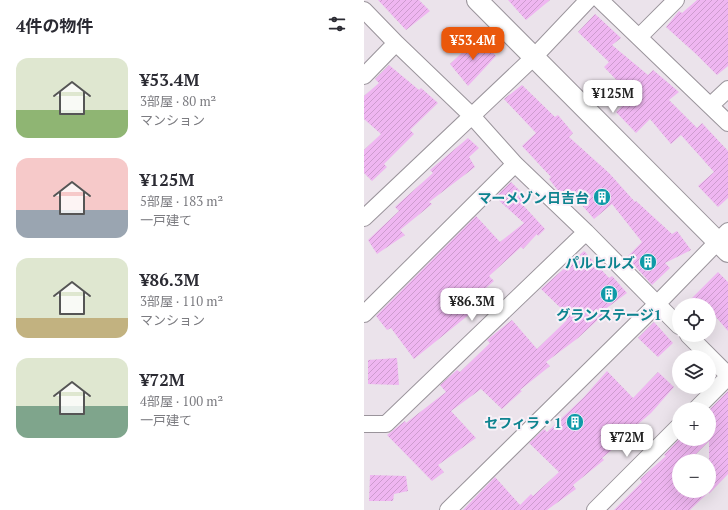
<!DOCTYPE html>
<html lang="ja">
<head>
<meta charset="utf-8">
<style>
	:root { --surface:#fff; --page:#f7f7f7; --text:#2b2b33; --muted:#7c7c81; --accent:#ea580c }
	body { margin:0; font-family:"PT Serif","Noto Sans JP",serif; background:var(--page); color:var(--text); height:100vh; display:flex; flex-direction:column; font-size:15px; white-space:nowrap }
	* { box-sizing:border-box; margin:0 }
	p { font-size:13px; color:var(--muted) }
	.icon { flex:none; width:22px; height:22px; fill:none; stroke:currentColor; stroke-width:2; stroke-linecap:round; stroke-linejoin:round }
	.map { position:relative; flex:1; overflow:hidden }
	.panel { display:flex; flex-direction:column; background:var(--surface); width:364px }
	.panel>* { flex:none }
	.tools { position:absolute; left:308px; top:298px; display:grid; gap:8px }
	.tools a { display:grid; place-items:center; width:44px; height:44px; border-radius:50%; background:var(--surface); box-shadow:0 4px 16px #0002; font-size:20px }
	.price { position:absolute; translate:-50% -34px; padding:0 9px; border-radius:8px; background:#fff; color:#222; font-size:13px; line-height:26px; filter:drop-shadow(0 1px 2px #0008) }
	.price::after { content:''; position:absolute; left:50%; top:24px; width:12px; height:9px; margin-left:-6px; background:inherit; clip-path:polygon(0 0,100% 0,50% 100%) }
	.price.current { background:var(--accent); color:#fff }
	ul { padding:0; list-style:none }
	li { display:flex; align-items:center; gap:12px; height:100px; padding:0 16px }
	li span { display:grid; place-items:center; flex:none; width:112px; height:80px; border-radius:12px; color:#555 }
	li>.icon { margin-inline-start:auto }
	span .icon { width:48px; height:48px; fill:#fffc; stroke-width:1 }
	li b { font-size:17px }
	h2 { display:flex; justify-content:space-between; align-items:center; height:48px; padding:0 16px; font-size:17px }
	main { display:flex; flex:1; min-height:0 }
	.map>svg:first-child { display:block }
</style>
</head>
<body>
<main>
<section class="panel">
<h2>4件の物件<svg class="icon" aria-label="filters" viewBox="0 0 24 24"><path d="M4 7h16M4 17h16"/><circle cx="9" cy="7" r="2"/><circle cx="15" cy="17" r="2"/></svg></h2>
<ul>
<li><span style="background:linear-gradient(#dfe7d0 65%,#8fb573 0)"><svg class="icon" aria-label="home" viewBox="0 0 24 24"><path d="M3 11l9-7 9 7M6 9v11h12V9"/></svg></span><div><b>¥53.4M</b><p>3部屋 · 80 m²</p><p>マンション</p></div></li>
<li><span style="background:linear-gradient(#f6c9c9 65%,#9aa5b1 0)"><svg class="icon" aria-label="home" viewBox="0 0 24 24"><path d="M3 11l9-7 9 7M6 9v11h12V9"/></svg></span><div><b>¥125M</b><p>5部屋 · 183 m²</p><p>一戸建て</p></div></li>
<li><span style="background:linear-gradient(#dfe7d0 75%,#c2b280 0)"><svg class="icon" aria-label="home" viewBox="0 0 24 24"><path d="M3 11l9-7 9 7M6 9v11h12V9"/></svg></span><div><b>¥86.3M</b><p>3部屋 · 110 m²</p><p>マンション</p></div></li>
<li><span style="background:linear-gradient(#dfe7d0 60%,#7fa58c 0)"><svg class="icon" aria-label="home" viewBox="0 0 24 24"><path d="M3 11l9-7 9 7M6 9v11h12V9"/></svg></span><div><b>¥72M</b><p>4部屋 · 100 m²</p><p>一戸建て</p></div></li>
</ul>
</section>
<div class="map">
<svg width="364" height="510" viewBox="0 0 364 510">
	<defs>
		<pattern id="building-hatch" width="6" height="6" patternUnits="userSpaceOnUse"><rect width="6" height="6" fill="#efb6f1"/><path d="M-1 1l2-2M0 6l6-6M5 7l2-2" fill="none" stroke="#cd9cce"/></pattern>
	</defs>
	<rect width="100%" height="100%" fill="#ebe3eb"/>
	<path fill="url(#building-hatch)" fill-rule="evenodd" d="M14,0H55L66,11L42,30Z
		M144,0H186L162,20Z
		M333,0H364V66L353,75L332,54L302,27L315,11L318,13Z
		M231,14L257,38L248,45L284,75L289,70L315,92L305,100L333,128L338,123L364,151V198L354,207L334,186L350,172L317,135L307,144L286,119L272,133L252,112L268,96L240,67L245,62L214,32Z
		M115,37L132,56L104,86L86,64Z
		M25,65L55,90L57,88L74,103L46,130L50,134L20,164L23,167L8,181L0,173V150L17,134L0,119V96L15,83L11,79Z
		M158,85L191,117L194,115L209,133L205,137L245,173L271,202L272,201L308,234L313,231L327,250L301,263L306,268L288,285L263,257L278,242L248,204L230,219L204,189L196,193L185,179L187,177L158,146L172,133L140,99Z
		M104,138L115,148L105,157L111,167L65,202L68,204L36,230L41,235L13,254L4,240L35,211L31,207L69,173L66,170Z
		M147,182L163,198L158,204L181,229L174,236L173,234L159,249L157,247L125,276L130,281L100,307L107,313L50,359L27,328L23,330L12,316L112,216L136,242L160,223L131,197Z
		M220,251L245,278L248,276L263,293L236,313L239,315L214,338L182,362L186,366L156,390L158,391L138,409L117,389L87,411L112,438L74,465L80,472L68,481L23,435L41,421L42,423L82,392L76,385L93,370L96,372L126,343L123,340L148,320L173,349L203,320L202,319L205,316L177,289Z
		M354,272L364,282V331L345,309V305H321Z
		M290,322L309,343L294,357L274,338Z
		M33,358L35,385L4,384V360Z
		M243,371L269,398L294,372L310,387L287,413L260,436L262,438L238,458L240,460L209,485L212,489L183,510H99L131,477L156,505L167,494L169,496L195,472L165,443L180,429L183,432L220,397Z
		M364,391V474L345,494V492L326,510H250L278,482L276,479L302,456L300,455L315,439H345V410ZM345,441V491H315V461H325Z
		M6,475L42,476L44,491L30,494L29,501H5Z"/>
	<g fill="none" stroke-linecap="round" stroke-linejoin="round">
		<defs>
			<path id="minor" d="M236,0L364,123
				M0,10L32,43L108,116L151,164L222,232L315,326
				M275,37L312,0
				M0,76L32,43
				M347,105L364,89
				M0,218L170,57L224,0
				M0,314L151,164
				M324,335L364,375
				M332,409L364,377
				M0,424H22L222,232
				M84,510L293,304L364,231
				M231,510L315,426"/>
			<path id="tertiary" d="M113,0L364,252"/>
		</defs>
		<use href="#minor" stroke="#9a949b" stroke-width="18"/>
		<use href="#tertiary" stroke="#9a949b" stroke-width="22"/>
		<use href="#minor" stroke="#fff" stroke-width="16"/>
		<use href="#tertiary" stroke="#fff" stroke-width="20"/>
	</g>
	<defs>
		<symbol id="building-disc" viewBox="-11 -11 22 22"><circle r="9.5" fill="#0f9aa8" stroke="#f8f1f8"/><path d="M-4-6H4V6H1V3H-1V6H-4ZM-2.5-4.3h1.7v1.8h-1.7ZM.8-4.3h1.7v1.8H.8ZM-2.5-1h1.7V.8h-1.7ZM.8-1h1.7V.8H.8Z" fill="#fff"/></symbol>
	</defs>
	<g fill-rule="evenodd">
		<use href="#building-disc" x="228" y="187" width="20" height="20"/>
		<use href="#building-disc" x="274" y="252" width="20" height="20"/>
		<use href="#building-disc" x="235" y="284" width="20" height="20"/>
		<use href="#building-disc" x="201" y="412" width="20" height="20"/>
	</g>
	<g text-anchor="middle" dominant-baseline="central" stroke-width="4" stroke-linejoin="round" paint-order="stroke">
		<g font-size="14" font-weight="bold" fill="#0d838f" stroke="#f8f1f8" text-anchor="end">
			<text x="225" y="197">マーメゾン日吉台</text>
			<text x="271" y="262">パルヒルズ</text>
			<text x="245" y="314" text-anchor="middle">グランステージ1</text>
			<text x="198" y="422">セフィラ・1</text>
		</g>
	</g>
</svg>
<div class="tools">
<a><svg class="icon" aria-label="locate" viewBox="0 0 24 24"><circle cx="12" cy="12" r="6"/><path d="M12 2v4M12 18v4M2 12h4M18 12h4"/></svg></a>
<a><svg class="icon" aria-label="layers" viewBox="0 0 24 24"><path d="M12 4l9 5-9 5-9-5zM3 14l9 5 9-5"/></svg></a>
<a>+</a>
<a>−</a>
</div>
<b class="price current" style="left:109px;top:61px">¥53.4M</b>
<b class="price" style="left:249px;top:114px">¥125M</b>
<b class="price" style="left:108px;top:322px">¥86.3M</b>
<b class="price" style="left:263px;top:458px">¥72M</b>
</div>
</main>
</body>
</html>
